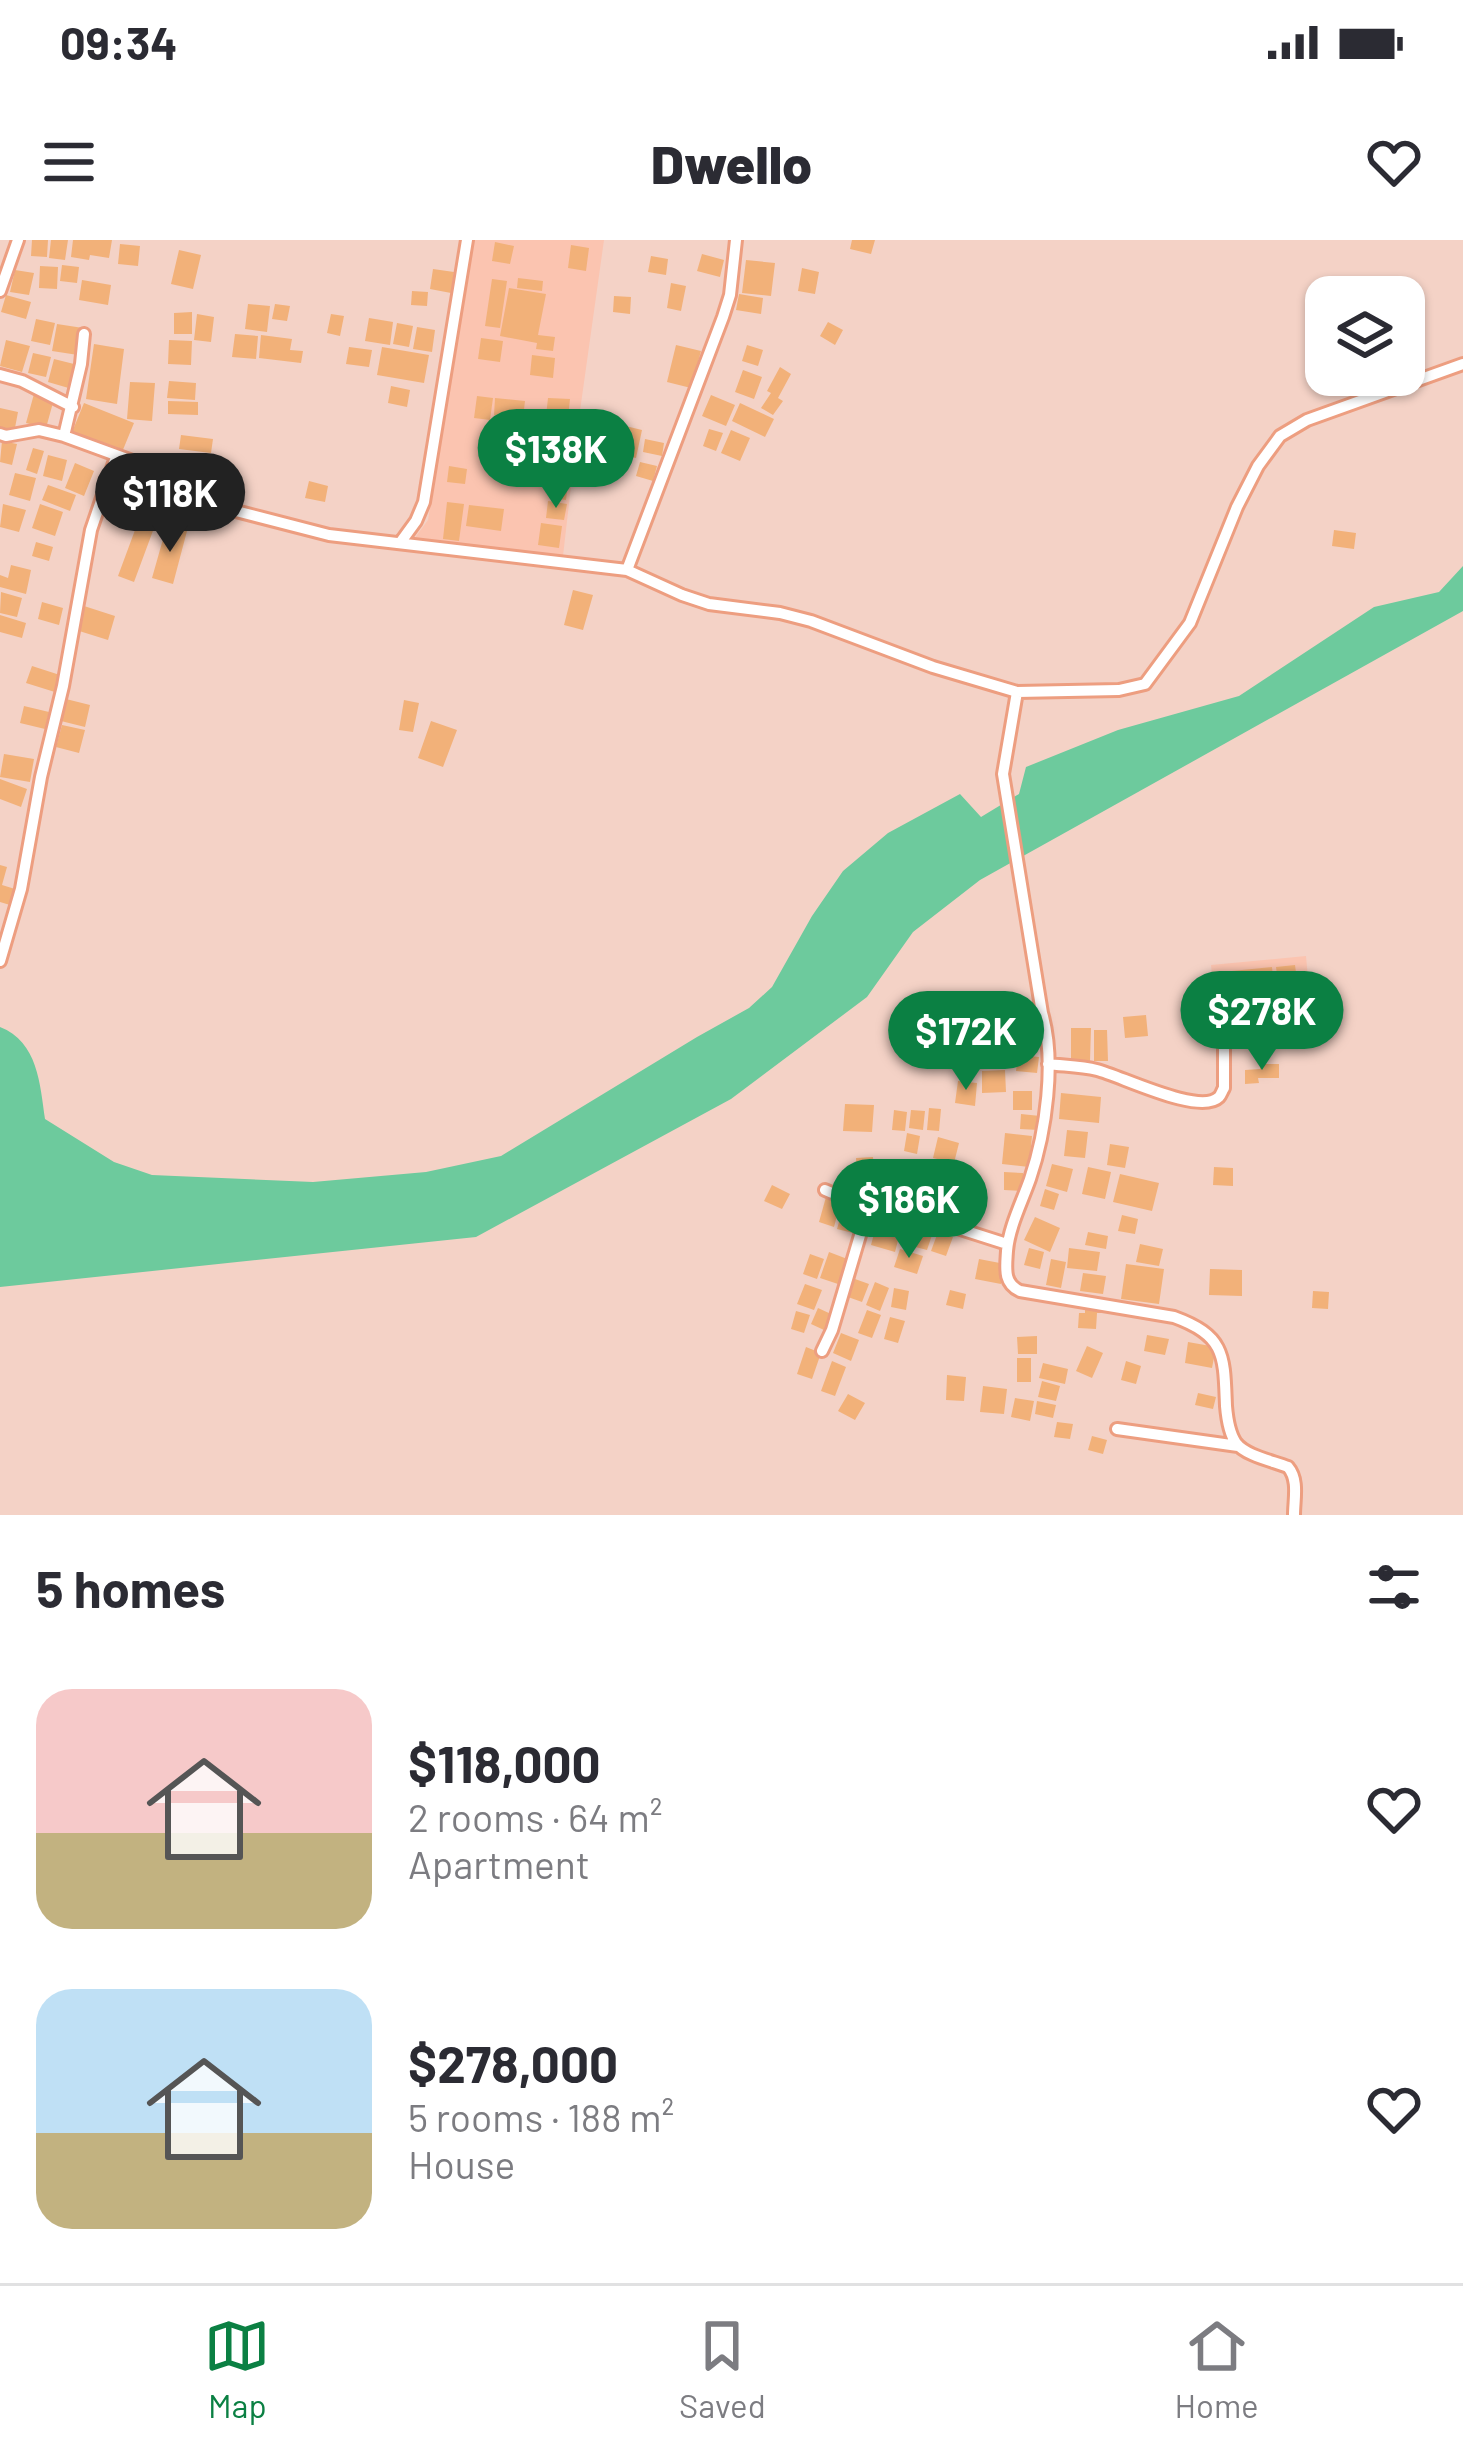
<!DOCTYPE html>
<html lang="en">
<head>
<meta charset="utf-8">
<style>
	:root { --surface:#fff; --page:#f2f2f3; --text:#2b2b33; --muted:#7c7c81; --line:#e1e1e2; --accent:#0b8043 }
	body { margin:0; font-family:Barlow,sans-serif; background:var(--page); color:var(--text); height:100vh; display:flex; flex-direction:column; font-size:45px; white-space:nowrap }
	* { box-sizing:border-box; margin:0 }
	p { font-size:39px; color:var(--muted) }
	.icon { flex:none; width:66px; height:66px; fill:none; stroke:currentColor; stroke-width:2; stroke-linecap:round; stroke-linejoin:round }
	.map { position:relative; height:1275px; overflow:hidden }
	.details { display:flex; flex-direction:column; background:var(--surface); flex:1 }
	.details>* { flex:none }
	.tools { position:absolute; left:1305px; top:36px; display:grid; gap:24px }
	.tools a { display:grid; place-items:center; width:120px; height:120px; border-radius:24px; background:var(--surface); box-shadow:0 3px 9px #0004; font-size:60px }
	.price { position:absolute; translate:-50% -102px; padding:0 27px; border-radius:42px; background:var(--accent); color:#fff; font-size:39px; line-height:78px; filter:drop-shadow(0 3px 6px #0008) }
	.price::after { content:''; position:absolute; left:50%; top:72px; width:36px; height:27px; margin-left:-18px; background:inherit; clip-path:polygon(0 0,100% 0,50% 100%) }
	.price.active { background:#222; color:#fff }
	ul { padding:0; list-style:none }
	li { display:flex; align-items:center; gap:36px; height:300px; padding:0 36px }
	li span { display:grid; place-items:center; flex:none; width:336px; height:240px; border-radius:36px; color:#555 }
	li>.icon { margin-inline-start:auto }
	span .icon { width:144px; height:144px; fill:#fffc; stroke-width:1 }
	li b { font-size:51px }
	h2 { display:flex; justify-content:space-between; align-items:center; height:144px; padding:0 36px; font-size:51px }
	.status { display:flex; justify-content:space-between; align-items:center; height:84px; padding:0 60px; background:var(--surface); direction:ltr }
	.status svg { height:33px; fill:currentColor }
	header { display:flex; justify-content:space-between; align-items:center; height:156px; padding:0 36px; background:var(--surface); font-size:54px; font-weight:800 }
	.tab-bar { display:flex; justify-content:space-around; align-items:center; height:168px; border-top:3px solid var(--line); background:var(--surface); font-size:33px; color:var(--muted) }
	.tab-bar a { display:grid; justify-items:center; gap:6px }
	.tab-bar .active { color:var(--accent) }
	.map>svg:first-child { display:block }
</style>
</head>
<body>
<div class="status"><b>09:34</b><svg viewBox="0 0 49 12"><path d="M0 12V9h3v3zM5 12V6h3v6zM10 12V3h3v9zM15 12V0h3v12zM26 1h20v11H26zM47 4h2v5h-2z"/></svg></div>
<header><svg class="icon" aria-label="menu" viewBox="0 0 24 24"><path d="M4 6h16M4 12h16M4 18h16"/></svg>Dwello<svg class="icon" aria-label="heart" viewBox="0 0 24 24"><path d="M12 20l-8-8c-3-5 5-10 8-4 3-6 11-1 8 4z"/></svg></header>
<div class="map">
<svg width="1463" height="1275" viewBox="0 0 1463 1275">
	<rect width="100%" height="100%" fill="#f4d2c6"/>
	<path fill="#fbc4b0" d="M474,0H604L578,185L563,316L414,299L428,280Z
		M1306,716L1312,785L1218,794L1211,725Z"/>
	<path fill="#6dca9d" d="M1463,326V371L980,640L913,692L867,757L731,859L476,997L0,1047V787C38,802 40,844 45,879L114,922L152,935L313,942L426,932L501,916L697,797L749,768L772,747L812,676L843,631L888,593L960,554L981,577L1019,554L1026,527L1118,490L1239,456L1374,367L1439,352Z"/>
	<path fill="#f2b179" d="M32,0H48L47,17L31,16Z
		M51,0H68L65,20L49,18Z
		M73,0H112L109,18L90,15L89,20L71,17Z
		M852,0H875L871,14L850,9Z
		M495,2L514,6L510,24L492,21Z
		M120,4L140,6L138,26L118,24Z
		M571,5L589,8L586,31L568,28Z
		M179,10L201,15L193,49L171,44Z
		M702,14L724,20L720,37L697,31Z
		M651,16L668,19L666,35L648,32Z
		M746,20L775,23L771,56L742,53Z
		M62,25L79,27L77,43L60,41Z
		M40,26L58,27L57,49L39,48Z
		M802,28L819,32L815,54L798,51Z
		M433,29L454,32L451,53L430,49Z
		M15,30L34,33L29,55L10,52Z
		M518,38L543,41L542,51L517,48Z
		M492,39L507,41L500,88L485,86Z
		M82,40L111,45L108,65L79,60Z
		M671,43L686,46L681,71L667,68Z
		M509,48L546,54L538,95L555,97L553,111L536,109L537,103L500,96Z
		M412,51L428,52L427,66L411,65Z
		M739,54L763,58L761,74L736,70Z
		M6,55L31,62L26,79L1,72Z
		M614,56L631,57L630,74L613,72Z
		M248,64L270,66L267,92L245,89Z
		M275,64L290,66L287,81L272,79Z
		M192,72V94H174V73Z
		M197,74L214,77L211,102L194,100Z
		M331,74L344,76L340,96L327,93Z
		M369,78L393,82L390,105L365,101Z
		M36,79L55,83L50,105L31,101Z
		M828,82L843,90L835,105L820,96Z
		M397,83L413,86L409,107L393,104Z
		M57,84L83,88L78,115L52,111Z
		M417,87L435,90L432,112L413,109Z
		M235,94L258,96L256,119L232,117Z
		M261,95L292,99L290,110L303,111L301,123L259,118Z
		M481,98L503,101L500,122L478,119Z
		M6,100L30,106L22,132L0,126Z
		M169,100L192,101L191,125L168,124Z
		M94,104L124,109L117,164L86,159Z
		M676,105L701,111L691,148L667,142Z
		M747,105L763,110L758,126L742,121Z
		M349,107L372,110L369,127L346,124Z
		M382,107L429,115L424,143L377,135Z
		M33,113L51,117L46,137L28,133Z
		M532,115L555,118L553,138L530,135Z
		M54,119L78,125L72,149L48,142Z
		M780,127L791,134L778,158L783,161L773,175L761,168L771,153L767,151Z
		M743,130L762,137L754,159L735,152Z
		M169,141L196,143L195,160L167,158Z
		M130,142L155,143L152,181L127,179Z
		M391,146L410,150L407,167L388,163Z
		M34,154L54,159L46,188L26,183Z
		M711,155L735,165L726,186L702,176Z
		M477,156L493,158L490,180L474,178Z
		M495,158L525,161L523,178L494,175Z
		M548,158L570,159L568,178L546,176Z
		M168,161L198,162V175L168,174Z
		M84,163L134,183L120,217L70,197Z
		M740,163L774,179L765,197L732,181Z
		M0,168L18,172L14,193L0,190Z
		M609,182L642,190L636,218L602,210Z
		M486,184L508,186L506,205L484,202Z
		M518,184L557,193L553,212L514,204Z
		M709,189L723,193L716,211L703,206Z
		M731,190L750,198L740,221L721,213Z
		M181,195L213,199L211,213L179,209Z
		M645,199L664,203L662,216L643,212Z
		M2,201L17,204L12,225L0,222Z
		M33,208L44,211L37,234L26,230Z
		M181,214L212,219L208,236L178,231Z
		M48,215L67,220L62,241L43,236Z
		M554,222L570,225L566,260L549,258Z
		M640,222L657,226L653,241L636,236Z
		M75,223L94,231L84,256L65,248Z
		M449,226L467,229L465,244L447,242Z
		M15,233L36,238L30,261L9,255Z
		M309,241L328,246L325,262L305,258Z
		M48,245L76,255L70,271L42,260Z
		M548,261L567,264L564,280L546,278Z
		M447,262L464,264L459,301L443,299Z
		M3,264L26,270L19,292L0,287Z
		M40,264L63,272L55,296L32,288Z
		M469,265L504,269L501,291L466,286Z
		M138,282L154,288L134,342L118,336Z
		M541,283L562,286L559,308L538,305Z
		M167,285L187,291L173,344L152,338Z
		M1334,290L1356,293L1354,309L1332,306Z
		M36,302L53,307L49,321L32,316Z
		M11,325L31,330L26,354L0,347V335L8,338Z
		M573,350L593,355L583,390L564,385Z
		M1,352L22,358L17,377L0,373Z
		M42,362L63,368L59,385L38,379Z
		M84,366L115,376L108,400L76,390Z
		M0,375L26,383L22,398L0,392Z
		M32,426L63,436L58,453L26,443Z
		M66,459L90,465L85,487L61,481Z
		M404,460L419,463L413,492L399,490Z
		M24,466L49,472L45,489L20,483Z
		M431,481L457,490L443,527L418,518Z
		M62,485L85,490L79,513L56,507Z
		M4,514L34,519L30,542L0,537Z
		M0,539L27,549L21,567L0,559Z
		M0,625L7,627L2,645L15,649L10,665L0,662Z
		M1295,725L1300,762L1281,764L1276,727Z
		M1272,727L1274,749L1234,753L1232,731Z
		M1276,762L1277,783L1259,785L1258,764Z
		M1146,775L1148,796L1125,798L1123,777Z
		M1071,788H1091L1090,821L1071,820Z
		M1094,790H1107L1108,821H1094Z
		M1018,815L1039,817L1037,833L1016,831Z
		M1260,824H1279V838H1258L1259,843L1245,844V830L1260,829Z
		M1005,830L1006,852L982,853V831Z
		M958,841L977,843L975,866L955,863Z
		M1013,851H1032V870H1013Z
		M1061,853L1101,857L1099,883L1059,879Z
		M845,864L874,865L872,892L843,891Z
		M929,868L941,869L939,891L927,890Z
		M894,870L907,872L905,891L892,890Z
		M911,870L925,871L923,890L909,888Z
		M1021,874L1040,876L1039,890L1020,889Z
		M1067,890L1088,892L1085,918L1064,916Z
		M907,893L920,896L917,914L904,911Z
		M1005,893L1032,896L1029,927L1002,924Z
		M938,897L959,903L954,923L933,918Z
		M1110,904L1129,907L1125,928L1107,925Z
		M873,917L874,935H857L856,918Z
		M1052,924L1073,929L1067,952L1046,946Z
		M921,925L935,929L926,965L897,958L903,932L917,935Z
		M1088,927L1111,932L1105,959L1082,954Z
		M1214,927L1233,928V946L1213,945Z
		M1004,932L1023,933V951L1004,950Z
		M1120,934L1159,943L1152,971L1113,962Z
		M856,941L870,944L865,961L852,957Z
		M943,944L959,947L954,973L938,970Z
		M772,945L790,954L782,969L764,961Z
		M1045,949L1059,954L1054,970L1040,966Z
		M826,957L841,961L834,987L819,982Z
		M843,968L862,973L857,994L837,989Z
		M879,975L903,981L895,1012L871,1005Z
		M1122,975L1138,979L1135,994L1118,991Z
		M1035,977L1060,988L1050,1012L1024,1000Z
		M911,983L934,989L927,1010L904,1004Z
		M938,992L953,997L946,1016L931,1011Z
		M1088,992L1108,996L1106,1009L1085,1005Z
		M1140,1004L1163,1009L1159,1026L1136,1022Z
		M1029,1008L1044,1012L1040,1029L1024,1025Z
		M1069,1008L1100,1012L1097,1031L1067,1028Z
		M900,1009L923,1016L917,1034L894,1027Z
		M829,1012L850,1020L841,1045L820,1038Z
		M810,1014L824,1019L817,1039L803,1034Z
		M979,1019L1005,1024L1001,1044L975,1039Z
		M1051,1019L1066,1022L1061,1048L1046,1045Z
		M1126,1024L1164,1029L1159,1064L1121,1059Z
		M1210,1029L1242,1030V1056L1209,1055Z
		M1083,1033L1106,1036L1103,1054L1080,1051Z
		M855,1039L869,1044L862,1062L848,1057Z
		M875,1042L889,1048L880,1071L866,1065Z
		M805,1044L822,1050L814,1070L797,1064Z
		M894,1048L909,1051L906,1070L891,1067Z
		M950,1050L966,1054L963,1069L946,1065Z
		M1313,1051L1329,1052L1328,1069L1312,1068Z
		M1085,1062L1101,1064V1073H1097L1096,1089L1078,1088L1079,1073H1085Z
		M818,1068L831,1074L824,1090L811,1084Z
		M867,1070L881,1075L872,1098L858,1093Z
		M796,1071L810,1075L804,1093L791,1089Z
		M890,1077L905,1081L898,1103L884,1099Z
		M841,1093L859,1100L851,1121L833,1113Z
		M1147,1095L1169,1099L1165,1115L1144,1111Z
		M1037,1096V1114H1018L1017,1097Z
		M1188,1102L1216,1107L1212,1128L1185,1123Z
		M1087,1106L1103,1113L1092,1138L1076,1131Z
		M806,1107L821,1113L812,1139L797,1134Z
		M1017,1118H1031V1142H1017Z
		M832,1121L846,1127L835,1156L821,1151Z
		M1126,1121L1141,1126L1136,1144L1121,1140Z
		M1043,1123L1068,1129L1065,1144L1039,1138Z
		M947,1135L966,1137L964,1161L946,1160Z
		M1042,1141L1060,1146L1056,1161L1038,1157Z
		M983,1146L1007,1149L1004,1174L980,1172Z
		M1198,1153L1216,1157L1213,1169L1195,1165Z
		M848,1154L865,1163L855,1180L838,1171Z
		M1015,1158L1034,1161L1030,1181L1011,1177Z
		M1037,1161L1056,1165L1053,1178L1035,1174Z
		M1057,1182L1073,1184L1070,1199L1054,1197Z
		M1092,1196L1107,1200L1103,1214L1088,1210Z"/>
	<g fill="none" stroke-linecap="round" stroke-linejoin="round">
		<defs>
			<path id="street" d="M0,51L18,0
				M0,135L22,141L73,167
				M0,194L6,196L39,190L64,196L157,230L209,255L232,270L329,295L627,330L682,355L709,364L780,373L811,381L933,427L1017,452L1119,450L1145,444L1190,383L1237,267L1258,226L1280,196L1307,180L1463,124
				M64,196L81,124L84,94
				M400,303L416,281L424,262L467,0
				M627,330L723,77L730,55L736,0
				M1017,452L1003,534L1042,773C1056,821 1046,892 1030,939C1022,962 1009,987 1007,1011C1006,1028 1003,1043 1020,1051L1174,1077C1226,1096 1224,1116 1226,1166C1227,1178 1229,1193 1236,1203C1246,1216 1273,1221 1288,1227C1299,1240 1294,1259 1294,1275
				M0,721L21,649L41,537L63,446L91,290L116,217
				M1048,824C1064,826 1081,826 1097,830C1121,836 1200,876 1219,857C1221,855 1222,851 1224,848V788
				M825,950L867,968
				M822,1111L832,1090L869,965H885L1007,1004
				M1117,1189L1238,1206"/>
		</defs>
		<use href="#street" stroke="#ed9e80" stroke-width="16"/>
		<use href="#street" stroke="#fff" stroke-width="10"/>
	</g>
</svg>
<div class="tools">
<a><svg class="icon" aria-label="layers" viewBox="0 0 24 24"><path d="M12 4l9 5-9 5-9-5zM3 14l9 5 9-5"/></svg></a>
</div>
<b class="price" style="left:556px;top:271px">$138K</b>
<b class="price active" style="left:170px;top:315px">$118K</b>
<b class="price" style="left:1262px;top:833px">$278K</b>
<b class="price" style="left:966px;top:853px">$172K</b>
<b class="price" style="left:909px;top:1021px">$186K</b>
</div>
<section class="details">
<h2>5 homes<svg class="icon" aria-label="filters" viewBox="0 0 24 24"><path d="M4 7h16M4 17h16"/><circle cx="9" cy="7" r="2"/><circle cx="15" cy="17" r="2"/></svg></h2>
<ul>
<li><span style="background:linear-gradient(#f6c9c9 60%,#c2b280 0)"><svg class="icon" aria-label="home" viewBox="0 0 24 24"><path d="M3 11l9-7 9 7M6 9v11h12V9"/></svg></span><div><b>$118,000</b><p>2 rooms · 64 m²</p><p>Apartment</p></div><svg class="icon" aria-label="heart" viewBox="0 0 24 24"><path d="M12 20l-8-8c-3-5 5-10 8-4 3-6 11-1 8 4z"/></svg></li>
<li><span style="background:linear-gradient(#bfe0f5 60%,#c2b280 0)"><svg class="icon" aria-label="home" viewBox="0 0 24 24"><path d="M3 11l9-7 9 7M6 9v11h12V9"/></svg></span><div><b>$278,000</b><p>5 rooms · 188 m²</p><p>House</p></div><svg class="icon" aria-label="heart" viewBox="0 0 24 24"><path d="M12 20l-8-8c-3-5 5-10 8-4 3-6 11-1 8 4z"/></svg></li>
</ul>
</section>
<nav class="tab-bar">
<a class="active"><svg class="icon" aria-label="map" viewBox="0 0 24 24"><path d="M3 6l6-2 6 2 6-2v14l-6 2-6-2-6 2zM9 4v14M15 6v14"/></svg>Map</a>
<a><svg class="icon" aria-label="saved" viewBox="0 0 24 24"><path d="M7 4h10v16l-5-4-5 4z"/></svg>Saved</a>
<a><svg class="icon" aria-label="home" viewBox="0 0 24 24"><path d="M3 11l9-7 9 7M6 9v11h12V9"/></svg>Home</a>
</nav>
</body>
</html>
